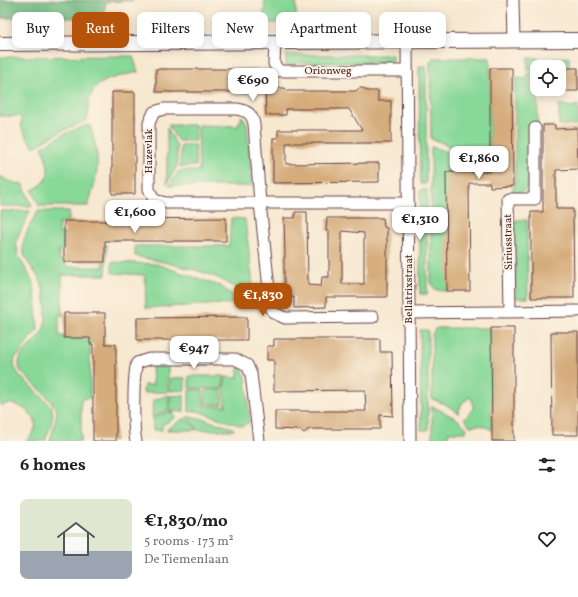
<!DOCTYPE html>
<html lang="en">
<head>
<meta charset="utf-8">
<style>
	:root { --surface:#fff; --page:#f2f2f2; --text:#222; --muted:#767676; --accent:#b45309 }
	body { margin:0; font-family:Vollkorn,serif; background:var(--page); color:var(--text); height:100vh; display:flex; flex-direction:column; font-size:15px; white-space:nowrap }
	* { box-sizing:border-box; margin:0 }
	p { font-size:13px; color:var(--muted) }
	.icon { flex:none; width:22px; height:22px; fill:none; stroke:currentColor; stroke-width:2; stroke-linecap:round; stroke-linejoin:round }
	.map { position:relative; height:441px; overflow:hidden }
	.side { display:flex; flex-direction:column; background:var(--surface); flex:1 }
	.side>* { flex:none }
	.guide { position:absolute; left:12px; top:12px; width:554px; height:36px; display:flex; gap:8px }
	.tools { position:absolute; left:530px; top:60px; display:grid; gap:8px }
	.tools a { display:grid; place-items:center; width:36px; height:36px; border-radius:8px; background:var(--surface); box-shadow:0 2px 10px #0003; font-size:20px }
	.price { position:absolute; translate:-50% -34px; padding:0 9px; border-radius:8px; background:#fff; color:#222; font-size:13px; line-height:26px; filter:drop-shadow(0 1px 2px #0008) }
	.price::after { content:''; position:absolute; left:50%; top:24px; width:12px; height:9px; margin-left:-6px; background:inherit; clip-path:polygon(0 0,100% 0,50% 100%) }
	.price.active { background:var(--accent); color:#fff }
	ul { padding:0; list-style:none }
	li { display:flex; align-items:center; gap:12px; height:100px; padding:0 20px }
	li span { display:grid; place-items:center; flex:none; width:112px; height:80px; border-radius:8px; color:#555 }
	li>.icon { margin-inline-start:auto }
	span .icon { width:48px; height:48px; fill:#fffc; stroke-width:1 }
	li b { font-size:17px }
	h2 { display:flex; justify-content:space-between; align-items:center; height:48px; padding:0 20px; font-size:17px }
	.pill { padding:0 14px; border-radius:8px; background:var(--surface); box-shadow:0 2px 10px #0003; font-size:14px; line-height:36px }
	.pill.active { background:var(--accent); color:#fff }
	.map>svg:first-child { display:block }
</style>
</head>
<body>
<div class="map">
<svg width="578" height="441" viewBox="0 0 578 441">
	<rect width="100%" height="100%" fill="#fcf5e5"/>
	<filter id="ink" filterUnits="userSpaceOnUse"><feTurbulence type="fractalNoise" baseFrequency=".025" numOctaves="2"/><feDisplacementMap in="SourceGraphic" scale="8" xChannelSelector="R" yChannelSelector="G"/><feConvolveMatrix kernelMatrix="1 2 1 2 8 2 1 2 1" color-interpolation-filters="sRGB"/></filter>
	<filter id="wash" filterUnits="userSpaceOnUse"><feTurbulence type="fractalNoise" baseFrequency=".012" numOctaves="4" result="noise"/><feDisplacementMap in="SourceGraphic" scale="16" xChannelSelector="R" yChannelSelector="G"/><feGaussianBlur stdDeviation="0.9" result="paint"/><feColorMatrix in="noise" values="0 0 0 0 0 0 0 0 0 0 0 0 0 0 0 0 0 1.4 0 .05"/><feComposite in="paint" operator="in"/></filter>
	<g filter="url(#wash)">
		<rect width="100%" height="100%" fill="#f7e8d0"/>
		<path fill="#88d898" stroke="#697c62" d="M265,0H296V23H271L267,27H263Z
			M286,55H392V62L294,63L290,67H286Z
			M133,56L138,72C119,77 94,78 89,101C87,107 90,114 87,120L58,133L34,147C28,138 18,129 22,119L18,116H0V57Z
			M569,57V68L555,67L554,58Z
			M433,58H490V170L479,165L469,166C459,152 447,143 431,139L430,62Z
			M528,58H538V67H537V70H528Z
			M419,66H426V184H420Z
			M528,73H537L538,125H530V180C529,190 522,193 513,193V187L515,186V78L527,79Z
			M559,104L571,107L578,105V125H559Z
			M241,116L244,118L247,124L252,186H169L179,171H199L198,125L239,126L238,122L241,121Z
			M86,125L90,126L91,129C101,161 98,174 88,206H39L32,190C54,181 49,166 42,147L62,135Z
			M168,125H195V141H178Z
			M167,128L177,146V166L167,184Z
			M195,145L196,166L180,167L181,146Z
			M431,147C445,150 457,156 466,168L463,173L447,291C439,291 434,291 431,282Z
			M0,176C8,181 14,184 23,184L32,206H0Z
			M420,190H427V214H420Z
			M0,211H30L16,241L18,255L34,284L38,330L29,339L19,355L15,357L14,366L19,375L51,406C56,417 49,429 45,441H26C38,430 39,420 26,410C17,404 10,401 0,406Z
			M38,211H69V221H64V223L59,224V233L64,234V250H59V260H64V262H66V267H103V262H104L105,245H107L106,275H62V313H64V315H59V336H64L65,338H95L90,344V398L81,399V441H50L54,427L57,412L56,408L45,394L21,372C13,357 30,347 39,337C43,331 46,324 46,317C46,305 45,291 40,280C34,269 22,259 23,245C25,233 32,221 38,211Z
			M231,218L245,219L255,302C243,293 230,283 216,277C190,267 162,262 135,256V246H229Z
			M515,220H527L528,298H516Z
			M420,221H427V294H420Z
			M112,262L156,264L220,286L243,303L146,308L145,275L112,273Z
			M438,328H491L492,430L481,425L470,426L464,418C473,414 476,406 470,397L462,403L458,413L447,405L432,399V334L435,329Z
			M420,330H428V430H421Z
			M152,366H168V392L143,393L144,385H153Z
			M238,367L242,368L246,377L250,422L242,426L197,411L189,412V390H203L204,406H226L223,388L225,384V377L238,378Z
			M189,376H224V384L221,389L189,388Z
			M170,378H185V390L170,391Z
			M206,390H221L223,404H205Z
			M169,395V410L152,417L153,400Z
			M184,395V412L170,411V396Z
			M432,406L457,419L467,428L466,432H448V441H432Z
			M169,412L174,413L175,418L162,425V430H153V418Z
			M187,417H196L233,428L234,430H199Z
			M185,418L198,430H167V429Z"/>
		<path fill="#6eb880" stroke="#5c6c56" d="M0,0H133L106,2L103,18H0Z"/>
		<g id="blocks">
			<path fill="#d5ac7b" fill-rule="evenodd" d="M490,68H512L513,186L490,187V183H469L470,291H447L446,172H490Z
				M559,68H578V91H559Z
				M156,69H257V92H156Z
				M279,88H285L287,91H356L359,88H363L367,91H378V101H391V143H286V164L379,163V182L273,183V138H278V130H362L349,109H286V115H266L265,91H277Z
				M112,92H135V194H112Z
				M543,125H555V129L577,128L578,169L556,170V209H573L574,298H531V212H543Z
				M295,212H307L308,285L321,286L322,277H329V231H326L327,218H383L384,227L387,228V297H326V307L294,308V297L287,298V291H284V257H285L284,218H295ZM342,231L364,233V284H342Z
				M226,218V241H105V262H64V221H124V219Z
				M64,313H105V344H116V441H93V344H90V338H64Z
				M247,317V340H137V318Z
				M491,328H514V441H492Z
				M551,332H578V435H552Z
				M274,339H380V352H392L393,416L380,415V429H309L304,433L300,430L275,429V411H366L365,390L274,391V360H267V346H274Z"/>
		</g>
	</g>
	<g filter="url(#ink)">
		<use href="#blocks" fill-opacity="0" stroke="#643d44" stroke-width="1"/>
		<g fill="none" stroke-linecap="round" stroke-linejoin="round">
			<defs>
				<path id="minor" d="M513,0L514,41
					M275,42L274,64L279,71H407
					M407,42L410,441
					M510,311L508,199H535V128
					M409,313L578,311
					M373,317L285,318L274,313L271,308L260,203L254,124C252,114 248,111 237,109H164L154,112L149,123V189L154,200L166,203H408
					M136,441C133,429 133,374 137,363L149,359H235L247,365L251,374L259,441"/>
				<path id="tertiary" d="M0,44L578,40"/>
			</defs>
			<use href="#minor" stroke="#643d44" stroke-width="13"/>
			<use href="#tertiary" stroke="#643d44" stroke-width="16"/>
			<use href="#minor" stroke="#fff" stroke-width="11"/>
			<use href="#tertiary" stroke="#fff" stroke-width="14"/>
		</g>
	</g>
	<g text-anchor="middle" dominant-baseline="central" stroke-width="4" stroke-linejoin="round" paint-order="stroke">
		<g font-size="11" fill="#4a1f2b" stroke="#fcf5e5">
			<text x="328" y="71">Orionweg</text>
			<text transform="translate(149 151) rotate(-90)">Hazevlak</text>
			<text transform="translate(509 242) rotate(-91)">Siriusstraat</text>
			<text transform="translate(409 289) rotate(-90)">Bellatrixstraat</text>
		</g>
	</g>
</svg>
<div class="tools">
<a><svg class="icon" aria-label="locate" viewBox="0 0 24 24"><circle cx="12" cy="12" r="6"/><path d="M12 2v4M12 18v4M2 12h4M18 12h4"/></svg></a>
</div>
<b class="price" style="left:253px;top:102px">€690</b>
<b class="price" style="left:479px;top:180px">€1,860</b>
<b class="price" style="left:135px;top:234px">€1,600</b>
<b class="price" style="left:420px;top:241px">€1,310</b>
<b class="price active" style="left:263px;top:317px">€1,830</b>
<b class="price" style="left:194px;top:370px">€947</b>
<div class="guide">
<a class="pill">Buy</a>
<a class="pill active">Rent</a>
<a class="pill">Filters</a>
<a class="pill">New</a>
<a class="pill">Apartment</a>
<a class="pill">House</a>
</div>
</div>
<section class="side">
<h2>6 homes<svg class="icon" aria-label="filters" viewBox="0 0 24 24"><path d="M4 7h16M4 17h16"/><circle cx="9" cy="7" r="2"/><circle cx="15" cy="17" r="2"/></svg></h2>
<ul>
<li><span style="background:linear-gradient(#dfe7d0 65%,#9aa5b1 0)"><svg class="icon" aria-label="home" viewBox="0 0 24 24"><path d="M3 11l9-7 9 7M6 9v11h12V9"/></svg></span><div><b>€1,830/mo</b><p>5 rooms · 173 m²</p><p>De Tiemenlaan</p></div><svg class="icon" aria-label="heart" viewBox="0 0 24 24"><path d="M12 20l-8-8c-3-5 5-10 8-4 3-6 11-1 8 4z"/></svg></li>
</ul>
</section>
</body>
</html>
